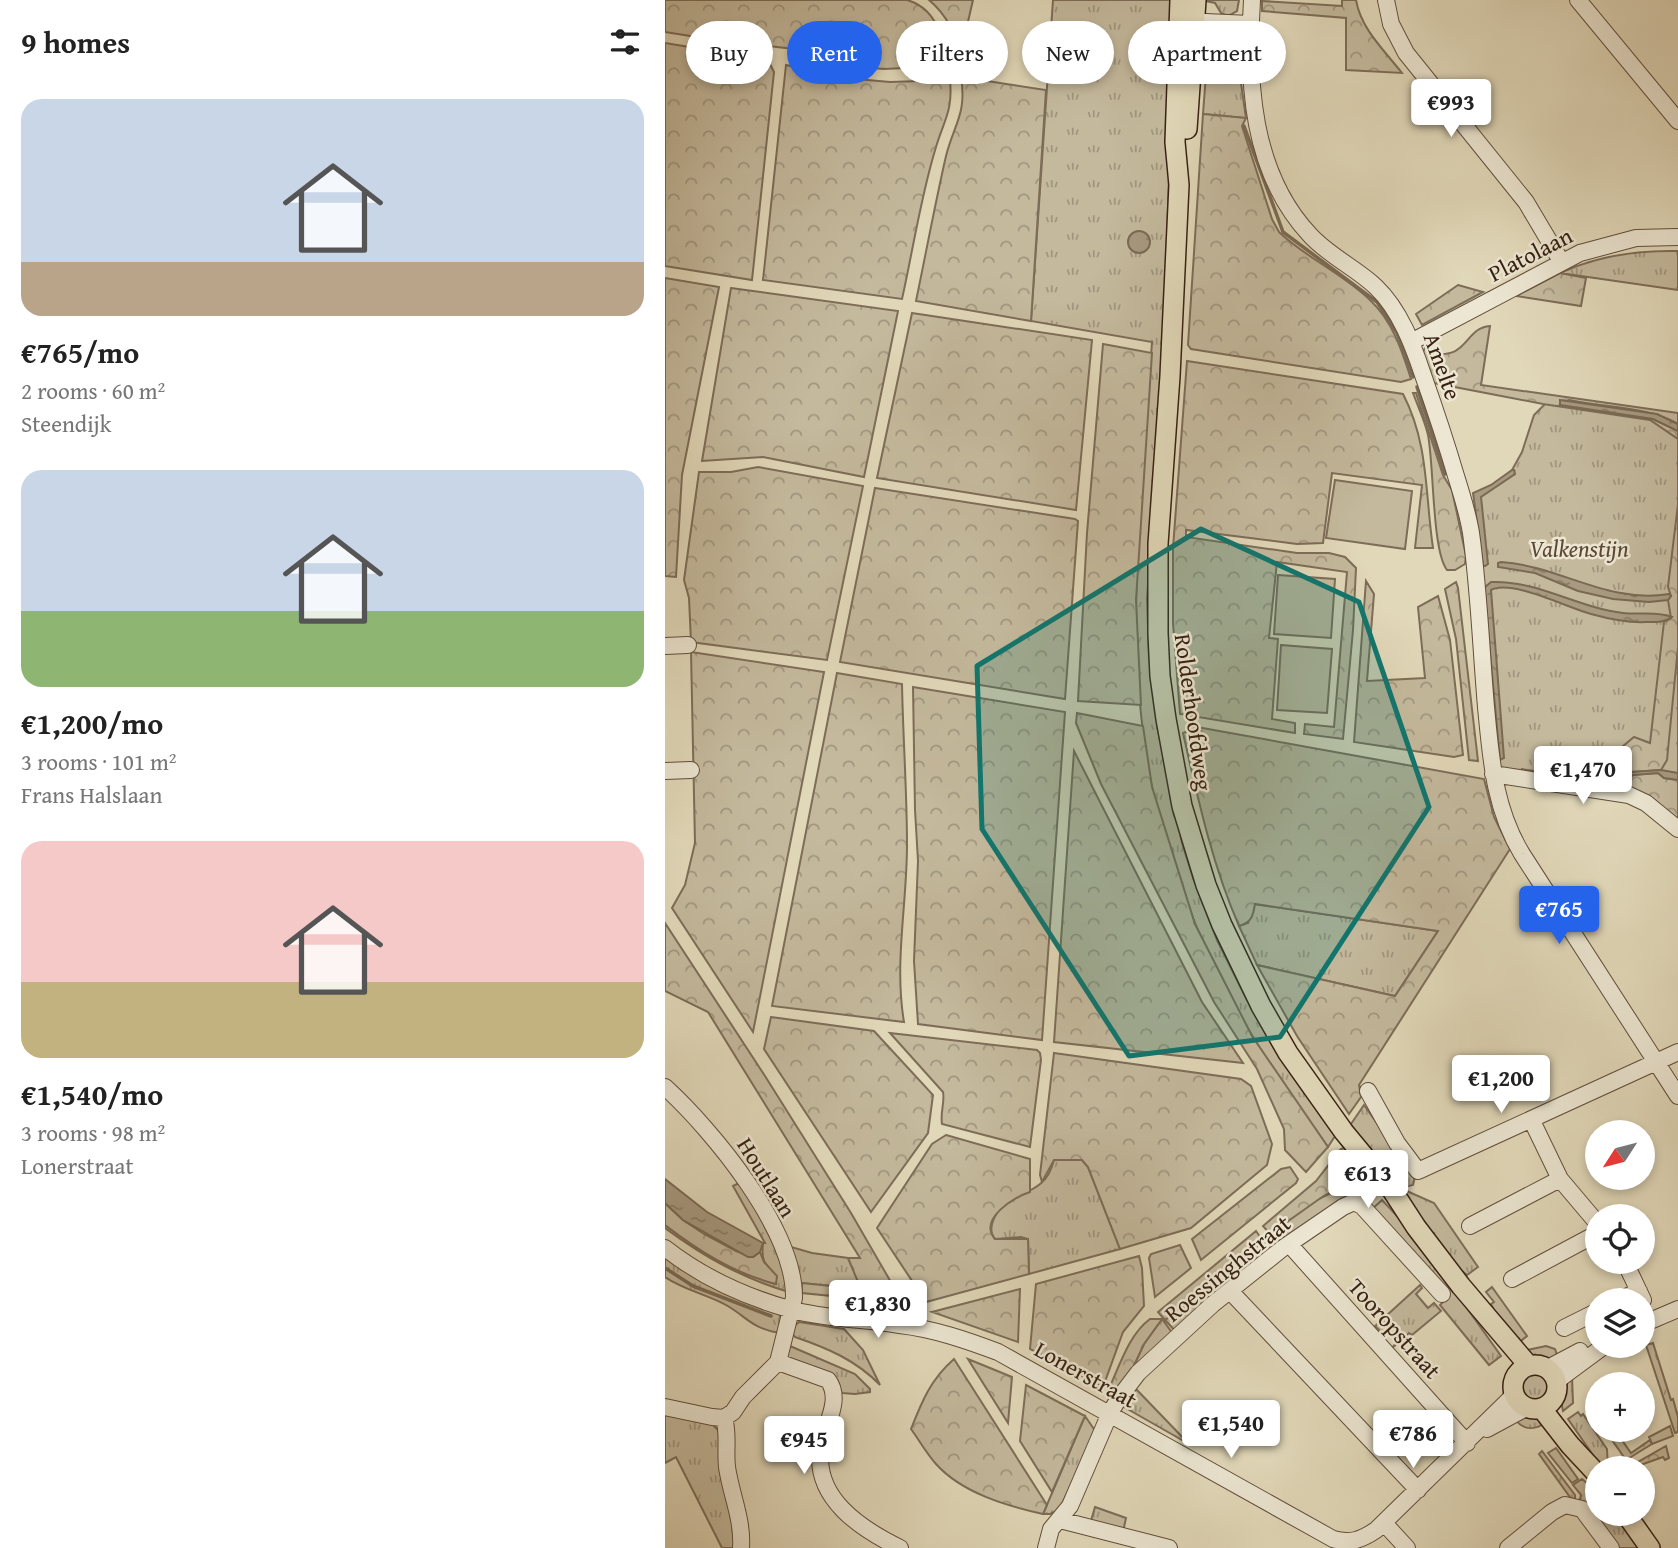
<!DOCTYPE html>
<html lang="en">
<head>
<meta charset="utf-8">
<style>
	:root { --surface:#fff; --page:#f2f2f2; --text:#222; --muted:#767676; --accent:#2563eb }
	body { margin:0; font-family:"Gentium Book Plus",serif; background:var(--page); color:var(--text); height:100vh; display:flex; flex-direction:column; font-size:26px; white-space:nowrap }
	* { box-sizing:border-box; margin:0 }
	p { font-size:23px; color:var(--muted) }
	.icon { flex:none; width:38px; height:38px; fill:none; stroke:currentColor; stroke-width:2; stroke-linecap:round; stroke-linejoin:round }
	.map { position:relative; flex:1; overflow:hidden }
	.drawer { display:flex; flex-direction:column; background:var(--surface); width:665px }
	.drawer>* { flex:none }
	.guide { position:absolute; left:21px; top:21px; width:665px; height:63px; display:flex; gap:14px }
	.needle { width:46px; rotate:234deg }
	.controls { position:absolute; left:920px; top:1120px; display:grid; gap:14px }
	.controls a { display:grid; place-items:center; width:70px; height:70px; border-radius:50%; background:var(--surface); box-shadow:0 4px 10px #0003; font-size:35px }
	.price { position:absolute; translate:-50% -60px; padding:0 16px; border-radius:7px; background:#fff; color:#222; font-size:23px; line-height:46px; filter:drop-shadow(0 2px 4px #0008) }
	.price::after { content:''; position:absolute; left:50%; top:42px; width:21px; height:16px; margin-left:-10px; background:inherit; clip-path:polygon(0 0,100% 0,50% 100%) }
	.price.selected { background:var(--accent); color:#fff }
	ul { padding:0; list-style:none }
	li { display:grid; align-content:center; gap:14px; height:371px; padding:0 21px }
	li span { display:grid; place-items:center; height:217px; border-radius:21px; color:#555 }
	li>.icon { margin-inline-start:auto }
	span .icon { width:126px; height:126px; fill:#fffc; stroke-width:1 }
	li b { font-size:30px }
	h2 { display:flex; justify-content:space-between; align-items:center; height:84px; padding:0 21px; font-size:30px }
	.pill { padding:0 24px; border-radius:32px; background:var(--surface); box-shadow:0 4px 10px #0003; font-size:24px; line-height:63px }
	.pill.selected { background:var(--accent); color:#fff }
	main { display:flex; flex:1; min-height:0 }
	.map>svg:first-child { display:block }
</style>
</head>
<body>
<main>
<section class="drawer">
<h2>9 homes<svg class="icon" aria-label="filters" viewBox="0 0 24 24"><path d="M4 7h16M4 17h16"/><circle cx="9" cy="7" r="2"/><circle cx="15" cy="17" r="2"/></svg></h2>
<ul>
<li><span style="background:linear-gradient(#c9d6e8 75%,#b9a48a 0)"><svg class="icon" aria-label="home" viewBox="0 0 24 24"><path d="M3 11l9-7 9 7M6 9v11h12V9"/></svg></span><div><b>€765/mo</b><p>2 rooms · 60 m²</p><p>Steendijk</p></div></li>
<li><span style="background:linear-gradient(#c9d6e8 65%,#8fb573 0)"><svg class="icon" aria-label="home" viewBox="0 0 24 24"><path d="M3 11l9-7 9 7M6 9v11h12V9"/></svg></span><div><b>€1,200/mo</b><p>3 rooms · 101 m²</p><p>Frans Halslaan</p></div></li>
<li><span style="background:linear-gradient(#f6c9c9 65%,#c2b280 0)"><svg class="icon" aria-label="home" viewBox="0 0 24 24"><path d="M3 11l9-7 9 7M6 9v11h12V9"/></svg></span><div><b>€1,540/mo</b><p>3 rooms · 98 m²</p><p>Lonerstraat</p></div></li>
</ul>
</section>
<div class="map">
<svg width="1013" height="1548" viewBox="0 0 1013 1548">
	<defs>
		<pattern id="grass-tufts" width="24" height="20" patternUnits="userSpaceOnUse" patternTransform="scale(1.75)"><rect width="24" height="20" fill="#c4b99d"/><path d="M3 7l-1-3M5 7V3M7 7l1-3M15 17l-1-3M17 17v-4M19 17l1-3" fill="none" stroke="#a0967f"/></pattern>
		<pattern id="forest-crowns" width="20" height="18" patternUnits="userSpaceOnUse" patternTransform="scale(1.75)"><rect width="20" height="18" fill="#c4b99d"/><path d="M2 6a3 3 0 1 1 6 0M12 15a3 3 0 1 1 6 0" fill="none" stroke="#a0967f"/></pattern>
		<pattern id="water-ripples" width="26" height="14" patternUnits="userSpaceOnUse" patternTransform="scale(1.75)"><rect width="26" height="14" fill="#a79a80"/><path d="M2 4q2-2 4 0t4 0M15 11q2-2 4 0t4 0" fill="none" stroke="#897d67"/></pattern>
	</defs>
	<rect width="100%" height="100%" fill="#e1d8b9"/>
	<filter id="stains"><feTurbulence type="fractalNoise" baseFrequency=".00286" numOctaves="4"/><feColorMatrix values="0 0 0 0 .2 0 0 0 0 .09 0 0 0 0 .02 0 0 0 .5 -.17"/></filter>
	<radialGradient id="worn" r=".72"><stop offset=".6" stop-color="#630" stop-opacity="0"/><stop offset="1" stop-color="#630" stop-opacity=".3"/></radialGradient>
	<path fill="url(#grass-tufts)" stroke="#7d6d58" stroke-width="2" d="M388,0H510L498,356L482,599L484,657L493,730L517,843L528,878L552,940L580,996L619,1064L670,1136L663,1147C612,1077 562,1004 530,923C519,897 512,870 504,843C498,824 491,805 487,787C457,642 477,487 487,342L366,321Z
		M536,0H574L572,11L563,16L556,13L550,3Z
		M566,31H572L571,49L581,118L538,114L541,74L562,47Z
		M1013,251V290L895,273C932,256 972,250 1013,251Z
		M884,400L1013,422V791L857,770L835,769L811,500L849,471L847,470L857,452L869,415Z
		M589,904L773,931L730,996L592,965L574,926L583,923Z
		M699,1105L750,1177L748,1185L735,1188L769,1203L813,1267L802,1275L786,1262L686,1128V1124Z
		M389,1160H417L423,1167L455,1249L364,1274L363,1239L356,1237L330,1239C320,1227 333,1208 344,1201C354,1194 366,1192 375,1184C383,1178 386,1170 389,1160Z
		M76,1182L116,1257L124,1292C77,1278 39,1257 0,1228V1225C34,1251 68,1273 111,1284V1276C99,1263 96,1261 98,1243H100L68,1186Z
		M688,1186L697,1198L686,1192L511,1332L500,1320C528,1297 556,1274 584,1252C615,1227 648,1194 688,1186Z
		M717,1200L750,1235L836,1356L824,1365L775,1305L784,1296L707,1209Z
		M115,1222L126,1247L147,1253L183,1258L197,1289L138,1283V1287L132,1286Z
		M0,1255L114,1313L117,1322L114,1333C86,1328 82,1317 61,1305C41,1294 19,1290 0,1277Z
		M755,1285L757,1288L751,1294L763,1308L769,1303L776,1311L747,1335L744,1333L726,1349L733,1341L723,1330L718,1334L710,1326L718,1319L721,1327L726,1328L729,1325L728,1321L722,1320L720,1317Z
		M827,1287L862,1336L851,1345L835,1324L826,1304L829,1302L821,1292Z
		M497,1319L508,1334L464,1376L479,1344Z
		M134,1322L179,1329L198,1350L215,1385C191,1360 162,1348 130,1337L127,1333V1328Z
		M988,1343L1006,1400L1008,1399L1013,1417V1432L1010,1433L981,1345Z
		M125,1346L190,1374L205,1389V1392L190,1394L177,1393L173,1385L125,1361L121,1355L122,1348Z
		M881,1346L890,1349L893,1358L886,1361L865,1359L862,1350Z
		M857 1387a13 13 0 1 1 26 0a13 13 0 1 1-26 0Z
		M907,1377L908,1403L898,1411C895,1400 897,1390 901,1380Z
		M471,1389L524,1444L459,1407Z
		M0,1412L45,1422L55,1432L69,1513V1548H57L11,1457L0,1463Z
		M913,1412L916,1416L918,1414L942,1449L943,1468H937L903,1419Z
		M865,1414L874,1415L882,1422C869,1431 858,1431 848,1417Z
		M420,1416L431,1432L394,1510L385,1514H378Z
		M940,1430H950L966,1453L985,1440L987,1444L961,1460Z
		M891,1448L913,1479L907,1483L883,1453Z
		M877,1451L910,1495V1500H907L874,1454Z
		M917,1479L933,1492V1514H950L976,1548H952L914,1503L916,1495L908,1485Z
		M430,1507L461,1518L458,1532L425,1524Z"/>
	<path fill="url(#forest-crowns)" stroke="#7d6d58" stroke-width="2" d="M0,0H242C273,9 278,39 281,66L219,69L183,66L146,51L44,39L0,32Z
		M264,0H308L295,56C290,33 282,15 264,0Z
		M677,0H691C696,29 719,50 737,73L681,70V18L597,11V1L677,6Z
		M0,43L103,60L109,72L87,280L0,266Z
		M121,65L180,78L225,82L285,80C288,111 279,120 271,147C256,195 248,250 237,299L98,280Z
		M296,77L381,90L366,321L251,301C261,253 270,204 281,156C289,124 302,114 296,77Z
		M538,114L581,118L577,126L607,219L614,232C641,258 679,274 706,301C728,322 737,351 746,379L736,382L526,349L523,345Z
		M895,273L921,278L916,306L851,296Z
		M0,278L54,287L17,475L11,577L0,576Z
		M793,285L818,292L757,325L751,314Z
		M66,288L233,311L199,477L98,457L37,461Z
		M247,313L427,340L411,510L212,478Z
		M825,326L816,385L1013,413V424C981,406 940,408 904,400L895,405L988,419L1013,431V439L985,420L878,404L769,383L765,376L758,352L762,344L767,353C804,360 799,328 825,326Z
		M438,344L487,353L471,600L476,705L413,701L422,533Z
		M522,361L738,394C764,444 760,494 768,548H750L757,485L667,473L658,543L632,544L521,530V537L632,553H664L680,557L691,568L688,630L678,739L639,734L640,724L669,727L682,572L612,562L604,638L613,639L607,719L630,723V733L515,714L508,623V548Z
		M748,393H751L778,475L787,490L801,556L800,564L790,570H782C767,551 769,465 763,435C760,421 753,407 748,393Z
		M93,467L198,486L162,660L26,642L24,598L19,580L34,472H66Z
		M210,488L410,519L413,521L400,699L175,662Z
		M1013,504V647L1002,760L996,770L967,772L958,760L957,747L969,737L985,743L999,622L1006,618L1003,600L1006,596L1003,587Z
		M701,581L709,594L702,681L760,678L753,607L773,596L785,640L798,755L789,757L689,742Z
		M791,582L793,588L813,761L804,760L791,639L780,589Z
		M26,652L159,672L88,1032L7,908L20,885L30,843Z
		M172,673L237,684C238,738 242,792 242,845C242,905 229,963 239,1022L107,1006Z
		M248,687L400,712L377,1040L253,1024L249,961L253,861L250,810Z
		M412,713L478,726L487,787L530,924L587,1036L663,1147L641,1172L620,1150L619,1129L592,1069L549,1002L436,784L411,723Z
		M532,727L819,779L829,817L845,849L694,1085L696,1097L684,1114L632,1036L592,965L730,996L773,931L590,904C588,916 587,922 574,926C547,864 533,799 518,733Z
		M409,751L537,1002L578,1063L389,1042Z
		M993,773L999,778L1013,780V820L949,785L967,775Z
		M0,923L100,1076L186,1213L238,1303L137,1293V1283L196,1289L183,1258H195L43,1012L0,991Z
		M106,1017L209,1031L268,1095L263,1133L206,1212L99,1049Z
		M225,1033L372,1050L375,1053L376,1060L365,1147L277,1124C275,1112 280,1103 278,1092Z
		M389,1053L576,1079L586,1086L607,1144L602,1165L526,1228L455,1249L423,1167L417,1160H389L377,1182L375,1175Z
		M281,1135L365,1159V1192C349,1197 313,1219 330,1239H363L364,1274L261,1302L212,1228L267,1144Z
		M680,1148L710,1192L697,1198L688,1186L671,1189L657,1197L605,1234L598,1226L651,1181L676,1149Z
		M625,1167L633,1179L631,1183L536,1260L527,1239L616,1169Z
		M0,1203L18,1220L39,1234L71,1251L88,1257L95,1252L99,1262L112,1276L111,1284C68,1273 34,1251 0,1225Z
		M591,1231L598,1241L500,1320L493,1312Z
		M515,1245L526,1268L490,1297L484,1258L486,1254Z
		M474,1256L477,1268L479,1306L458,1332L438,1387L365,1349L371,1284Z
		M355,1289L353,1342L267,1312Z
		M485,1319H497L479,1344L464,1376L450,1396L442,1393C454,1368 463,1335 485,1319Z
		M289,1359L382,1505L378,1514C342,1506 297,1493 271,1464C262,1454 254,1440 246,1429C257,1401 266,1379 289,1359Z
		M303,1359L347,1377L343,1423Z
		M361,1385L420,1416L387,1492L355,1441Z
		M1005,1426L1008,1436L987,1444L984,1437Z
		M1001,1446L1004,1458L1000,1460L998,1457L967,1468L966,1466Z"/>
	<path fill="#c4b99d" stroke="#7d6d58" stroke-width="2" d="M670,480L747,491L740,549L661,538Z
		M613,575L670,579L666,638L609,634Z
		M616,645L667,649L662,713L612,710Z"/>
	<path fill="url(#water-ripples)" stroke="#7a6a54" stroke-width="2" d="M463 242a11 11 0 1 1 22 0a11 11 0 1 1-22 0Z
		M895,400L992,414L1013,424V431L988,419L895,405Z
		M847,470H849L850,474L816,497L823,564L820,566H818L808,493L826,485Z
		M836,562C896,566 941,604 1004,594L1006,596L1003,600L984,602L948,599L913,591L870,573L833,567V563Z
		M826,582C872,580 913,608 958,613C974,615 993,611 1007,617C999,623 990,622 981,622C962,623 944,619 926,614C903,608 847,579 826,590L839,758L835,760L819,588Z
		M856,769L951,783L967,772L996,770L1013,773V780L999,778L993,773L968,775L958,784L952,785Z
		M0,1179L42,1212L98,1243L95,1252L88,1257H83L18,1220L0,1203Z"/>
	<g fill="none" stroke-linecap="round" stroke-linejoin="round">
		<path stroke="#7a6a54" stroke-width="3.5" d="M579,126L618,232L712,302L732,333L748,377
			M752,387L780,474
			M0,1268L28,1286L106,1316"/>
		<defs>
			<path id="minor" d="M587,0C582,81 586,172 645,235C664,256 691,268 711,287C735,310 748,345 758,375C770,409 781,442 791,476C797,495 803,514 806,533C814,590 816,649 821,707C826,759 829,808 857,854L1013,1096
				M721,0L726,24L741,53L861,202L896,261
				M913,0L1013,121
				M518,21L585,24
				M746,342L915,253L971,238L1013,237
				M0,646L23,645
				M0,771L26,770
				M828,774L964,795L981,803L1013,829
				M0,1087C48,1131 130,1230 129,1298L113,1362L78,1397L68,1412L59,1418L47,1417L0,1407
				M703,1091L732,1143L753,1171L1013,1052
				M867,1121L895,1179L933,1224
				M805,1226L895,1179
				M624,1244L802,1443
				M0,1248C37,1277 78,1296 124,1309C159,1319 199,1319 235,1325C269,1329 301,1340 333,1352L668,1539C685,1544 696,1540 711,1530L849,1395
				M960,1262L978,1300
				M847,1279L933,1233
				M565,1291L753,1490
				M955,1300L974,1291
				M978,1324L1013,1309
				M899,1328L933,1311
				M113,1362L163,1380C178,1400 159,1426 156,1448C148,1498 196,1529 235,1548
				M883,1368L915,1351
				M893,1380L939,1346
				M59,1418C64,1434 60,1450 62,1467C66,1495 78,1519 76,1548
				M822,1429L861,1408
				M395,1520L504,1548
				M719,1523L742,1548
				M381,1548L386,1529L405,1506L445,1413L454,1398L473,1373L548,1304L618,1248L678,1207L689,1202L697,1206L777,1294
				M843,1548L887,1512L900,1505L917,1509L946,1548"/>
			<path id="major" d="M515,0L510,142L514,185L505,376L493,544V633L495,676L501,719L517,806L541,885L557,925L596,1006L623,1053L679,1132L727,1190L751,1227L796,1286L864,1366
				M522,129L531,0
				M848 1387a22 22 0 1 1 44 0a22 22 0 1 1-44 0Z
				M877,1409L905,1445L933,1475
				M961,1514L985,1548"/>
		</defs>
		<use href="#minor" stroke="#614f3c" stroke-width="18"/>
		<use href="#major" stroke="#362112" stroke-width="22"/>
		<use href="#minor" stroke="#ece6d2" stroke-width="16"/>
		<use href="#major" stroke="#e1d8b9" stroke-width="19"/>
	</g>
	<path fill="#0f766e" fill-opacity="0.2" stroke="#0f766e" stroke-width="5" stroke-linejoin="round" d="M536,529L694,602L764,807L615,1037L464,1056L317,829L312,666Z"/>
	<g text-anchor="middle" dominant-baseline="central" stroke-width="5" stroke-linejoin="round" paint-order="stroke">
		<g font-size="23" fill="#362112" stroke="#ece6d2">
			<text transform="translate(865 254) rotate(-27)">Platolaan</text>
			<text transform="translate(778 366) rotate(70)">Amelte</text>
			<text transform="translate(529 712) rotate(82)">Rolderhoofdweg</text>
			<text transform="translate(102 1177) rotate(58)">Houtlaan</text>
			<text transform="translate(562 1268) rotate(-39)">Roessinghstraat</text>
			<text transform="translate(730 1328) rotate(48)">Tooropstraat</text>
			<text transform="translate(421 1374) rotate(29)">Lonerstraat</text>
		</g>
		<g font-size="23" font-style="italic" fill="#5a4735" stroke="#ece6d2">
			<text x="914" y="548">Valkenstijn</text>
		</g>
	</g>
	<rect width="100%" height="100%" filter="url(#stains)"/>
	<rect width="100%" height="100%" fill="url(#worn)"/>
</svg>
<div class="controls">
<a><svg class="needle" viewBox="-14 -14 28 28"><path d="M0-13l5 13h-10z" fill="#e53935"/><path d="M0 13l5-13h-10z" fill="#767676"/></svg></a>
<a><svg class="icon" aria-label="locate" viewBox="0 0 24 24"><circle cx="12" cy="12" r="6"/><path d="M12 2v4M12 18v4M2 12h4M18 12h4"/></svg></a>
<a><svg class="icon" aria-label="layers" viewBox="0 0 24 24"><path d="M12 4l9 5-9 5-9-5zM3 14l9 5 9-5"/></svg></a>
<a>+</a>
<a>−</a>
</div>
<b class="price" style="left:786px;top:139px">€993</b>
<b class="price" style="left:918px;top:806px">€1,470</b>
<b class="price selected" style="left:894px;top:946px">€765</b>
<b class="price" style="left:836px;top:1115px">€1,200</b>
<b class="price" style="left:703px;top:1210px">€613</b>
<b class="price" style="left:213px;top:1340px">€1,830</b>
<b class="price" style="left:566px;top:1460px">€1,540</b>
<b class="price" style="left:748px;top:1470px">€786</b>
<b class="price" style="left:139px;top:1476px">€945</b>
<div class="guide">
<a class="pill">Buy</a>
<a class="pill selected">Rent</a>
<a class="pill">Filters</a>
<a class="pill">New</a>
<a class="pill">Apartment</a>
</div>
</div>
</main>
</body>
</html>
